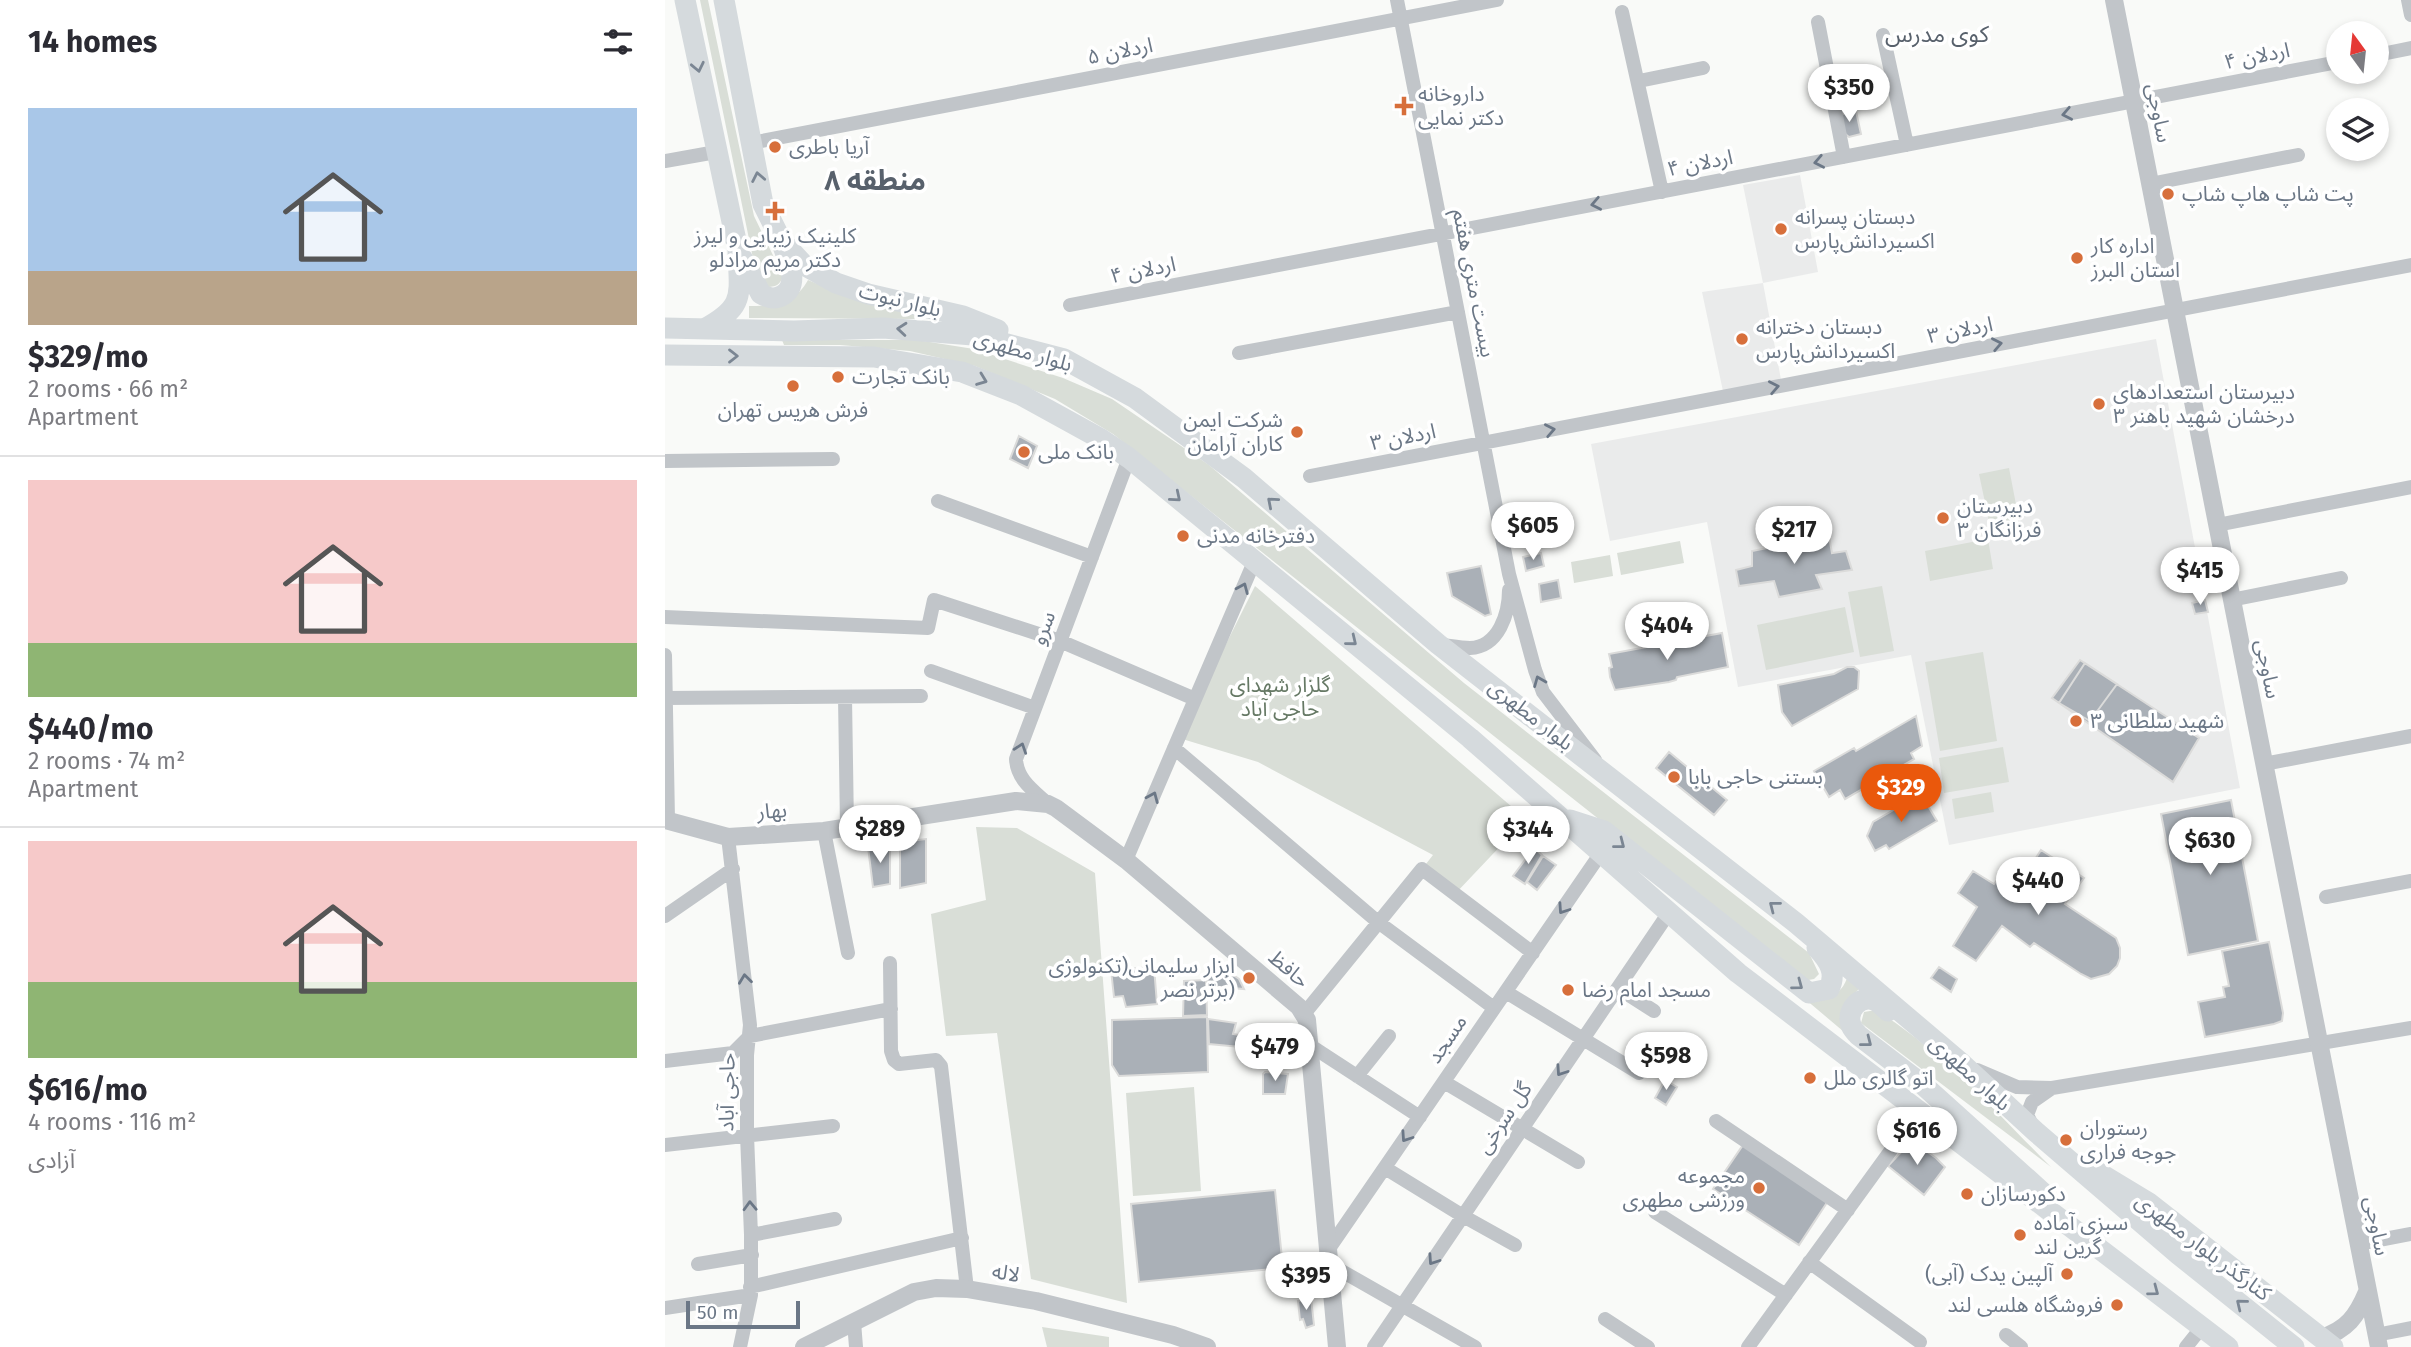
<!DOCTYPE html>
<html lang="en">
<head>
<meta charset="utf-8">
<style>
	:root { --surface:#fff; --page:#f2f2f3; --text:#2b2b33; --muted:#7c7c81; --line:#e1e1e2; --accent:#ea580c }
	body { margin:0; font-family:"Fira Sans","Noto Sans Arabic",sans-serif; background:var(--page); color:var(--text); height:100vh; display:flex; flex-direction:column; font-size:26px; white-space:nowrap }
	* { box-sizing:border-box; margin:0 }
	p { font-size:23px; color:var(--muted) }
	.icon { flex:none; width:38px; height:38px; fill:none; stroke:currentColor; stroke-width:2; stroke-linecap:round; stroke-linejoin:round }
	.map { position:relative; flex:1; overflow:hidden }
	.panel { display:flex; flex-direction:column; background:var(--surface); width:665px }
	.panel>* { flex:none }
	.needle { width:46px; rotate:345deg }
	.fabs { position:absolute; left:1661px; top:21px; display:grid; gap:14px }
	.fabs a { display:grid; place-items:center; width:63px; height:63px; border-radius:50%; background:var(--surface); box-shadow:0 4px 10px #0003; font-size:35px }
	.scale { position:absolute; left:21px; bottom:18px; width:114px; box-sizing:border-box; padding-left:7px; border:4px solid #6b7786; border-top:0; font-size:19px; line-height:24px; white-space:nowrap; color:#6b7786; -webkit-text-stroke:5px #fff; paint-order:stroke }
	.price { position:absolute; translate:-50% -60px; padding:0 16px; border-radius:24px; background:#fff; color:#222; font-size:23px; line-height:46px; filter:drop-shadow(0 2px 4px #0008) }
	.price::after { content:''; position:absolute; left:50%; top:42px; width:21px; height:16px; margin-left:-10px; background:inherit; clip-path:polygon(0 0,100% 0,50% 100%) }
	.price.current { background:var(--accent); color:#fff }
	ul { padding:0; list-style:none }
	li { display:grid; align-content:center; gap:14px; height:371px; padding:0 28px }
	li+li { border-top:2px solid var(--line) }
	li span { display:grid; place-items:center; height:217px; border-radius:0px; color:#555 }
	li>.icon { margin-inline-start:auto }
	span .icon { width:126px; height:126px; fill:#fffc; stroke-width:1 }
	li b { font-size:30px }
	h2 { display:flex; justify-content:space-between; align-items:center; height:84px; padding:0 28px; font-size:30px }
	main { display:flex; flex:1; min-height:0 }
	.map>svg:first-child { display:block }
</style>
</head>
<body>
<main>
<section class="panel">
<h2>14 homes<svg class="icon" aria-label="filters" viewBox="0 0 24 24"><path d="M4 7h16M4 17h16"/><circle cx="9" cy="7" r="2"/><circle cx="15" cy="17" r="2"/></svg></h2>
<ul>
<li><span style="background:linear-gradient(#a9c7e8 75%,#b9a48a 0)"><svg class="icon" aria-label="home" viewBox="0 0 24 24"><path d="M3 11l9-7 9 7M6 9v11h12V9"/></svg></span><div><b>$329/mo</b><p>2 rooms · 66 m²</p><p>Apartment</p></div></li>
<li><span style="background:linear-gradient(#f6c9c9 75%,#8fb573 0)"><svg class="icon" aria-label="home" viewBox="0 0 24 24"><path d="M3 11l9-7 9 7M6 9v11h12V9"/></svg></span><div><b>$440/mo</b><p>2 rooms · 74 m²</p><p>Apartment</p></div></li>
<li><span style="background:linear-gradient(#f6c9c9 65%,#8fb573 0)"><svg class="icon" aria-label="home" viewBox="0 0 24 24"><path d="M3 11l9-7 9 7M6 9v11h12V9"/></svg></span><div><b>$616/mo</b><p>4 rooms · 116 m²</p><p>آزادی</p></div></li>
</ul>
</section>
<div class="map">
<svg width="1746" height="1347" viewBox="0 0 1746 1347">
	<rect width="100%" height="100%" fill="#f9faf8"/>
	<path fill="#eaebeb" d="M1135,175L1153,272L1098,283L1117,385L1059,396L1037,292L1098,283L1078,185Z
		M1491,339L1575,788L1284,845L1246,655L1073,687L1042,522L945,541L926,444Z"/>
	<path fill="#d9ded7" d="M35,0H43L89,216L118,276C115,285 111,287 101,287L91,273Z
		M143,280L179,295L270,316L250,319L84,318V306C108,306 131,303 143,280Z
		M117,340H252L309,349L398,378L447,399L544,465L799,683L1144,953L1154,974L1149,979L1138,981L448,434L390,399L310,366L245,351L175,345H119Z
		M1344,468L1354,520L1325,526L1314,474Z
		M1323,539L1328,569L1265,581L1260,551Z
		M1015,541L1019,563L956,575L952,553Z
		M945,555L948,576L909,583L906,562Z
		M590,586L861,819L790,894L757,869L768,855L593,762L514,738Z
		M1217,586L1229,651L1195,657L1183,592Z
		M1180,607L1189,652L1101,670L1092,625Z
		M1318,652L1332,741L1275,751L1260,662Z
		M1338,747L1344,782L1279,793L1274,758Z
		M1326,792L1329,812L1290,819L1287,799Z
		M311,827L352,828L430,873L462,1303L366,1279L332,1033L281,1036L266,914L321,900Z
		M1183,975L1196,987L1186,997L1185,1037L1140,999C1161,997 1176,999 1183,975Z
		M1211,1010C1278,1052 1331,1112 1386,1167L1196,1023L1199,1012Z
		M529,1087L536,1191L468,1196L461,1093Z
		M377,1327L444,1337V1347H382Z"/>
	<path fill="#aab0b7" stroke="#dbdbda" stroke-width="2" d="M1191,111L1196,134L1184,137L1174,129L1172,115Z
		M354,436L372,446L363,468L345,459Z
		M1164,536L1167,553L1181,551L1187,570L1151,575L1157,589L1114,597L1109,581L1074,586L1071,570L1087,566V551Z
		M876,553L879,566L861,571L858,557Z
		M816,566L826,614L820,616L787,596L782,573Z
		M893,580L896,598L876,602L874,584Z
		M1540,600L1543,612L1530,614L1527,603Z
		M1057,633L1063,667L1012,677L1011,680L1004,682L950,690L945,677L944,668L947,667L944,654Z
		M1415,660L1534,738L1508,782L1387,698Z
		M1420,663L1452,684L1425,721L1394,703Z
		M1182,667H1189L1194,671L1193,689L1127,726L1117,712L1113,685L1169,674Z
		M1251,716L1257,746L1246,753L1249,759L1180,799L1175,790L1164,797L1149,771L1189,748L1191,751Z
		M1004,752L1062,800L1049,815L991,768Z
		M1256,794L1272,821L1224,849L1221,845L1210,851L1202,836L1208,822Z
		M1566,800L1593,941L1523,955L1496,814Z
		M261,839V883L235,888V842Z
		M225,845V884L208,887L203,847Z
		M869,848L877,855L860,884L848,876Z
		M1376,850L1419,878L1400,904L1451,938L1455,948V958L1452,966L1444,974L1426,979L1416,974L1369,943L1365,947L1337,926L1311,961L1288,946L1312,907L1293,893L1308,871L1329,884L1344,864L1360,875Z
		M878,856L891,865L872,890L862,882Z
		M1604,942L1618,1013L1617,1021L1609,1024L1540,1037L1533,1002L1560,997L1558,987L1564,986L1557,951Z
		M489,967L492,1004L461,1007L458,996L449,997L446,970Z
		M1274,967L1292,979L1286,992L1266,978Z
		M558,972H564L574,979L579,989L543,986L542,974Z
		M541,980L542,1015L518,1016L519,981Z
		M542,1017L543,1072L454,1076L447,1065V1020Z
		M543,1019L571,1023L568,1034L575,1035V1047L544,1044Z
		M600,1072L623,1074L620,1094H598V1074Z
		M1000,1080L1012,1087L1001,1105L990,1098Z
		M1243,1138L1271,1158L1280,1167L1259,1195L1223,1166L1240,1148Z
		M1078,1145L1163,1201L1134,1245L1048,1189Z
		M610,1190L618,1268L474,1282L466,1204Z
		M646,1298L649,1325L641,1328L638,1319L635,1320L633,1301Z"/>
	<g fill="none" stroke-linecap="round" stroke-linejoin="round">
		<path stroke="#c1c5c9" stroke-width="14" d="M732,0L844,574L870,670L878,692L930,760
			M1743,0L1746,15
			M957,12L997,192
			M1153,22L1179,157
			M1218,35L1242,145
			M1712,55L1746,48
			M974,81L1038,68
			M86,143L832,0
			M0,161L51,152
			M1485,184L1633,155
			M405,305L1673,62
			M574,353L793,312
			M0,461L168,459
			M645,476L1746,265
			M273,501L427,557
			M1552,525L1746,487
			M1566,600L1676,578
			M0,617L263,628L269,600L395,641L530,699
			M778,645C786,646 796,648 805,648C834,647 844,613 844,590
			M0,655L3,820
			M266,671L370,708
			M180,697L182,827
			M1,698L256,696
			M509,748L713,922L829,1008
			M1599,764L1746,736
			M383,804C369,791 352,780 351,759L464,458
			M159,831L183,953
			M63,837L85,1025L82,1055V1135L86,1235V1295L75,1347
			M461,860L589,562
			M1661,897L1746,881
			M0,916L68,869
			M225,963L226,1051L229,1060L234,1064L271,1060L276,1066L302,1289
			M953,988L989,1011
			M841,992L974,1073
			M639,1014L757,869L868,953
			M646,1046L755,1117
			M0,1061L68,1053L85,1036L226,1009
			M1312,1070L1352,1087L1387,1088L1746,1028
			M692,1076L724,1036
			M779,1082L913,1162
			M1051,1121L1183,1210
			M1368,1127L1362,1115L1367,1102L1387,1088
			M0,1145L168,1126
			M720,1168L798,1216L850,1245
			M990,1212L1121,1295
			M86,1235L170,1219
			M1693,1244L1746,1234
			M663,1250L936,853
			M1144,1262L1255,1342
			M33,1264L87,1255
			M666,1265L810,1347
			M85,1287L297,1238
			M0,1308L86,1295
			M940,1319L983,1347
			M189,1322L191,1347
			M1341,1335L1356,1347
			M1711,1335L1746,1328
			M709,1347L1003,914
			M1083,1347L1253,1113
			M1521,1347L1537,1327"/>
		<path stroke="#c1c5c9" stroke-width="18" d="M1449,0L1714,1347
			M0,820L63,837L159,831L351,801L383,804L391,808L461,860L634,1007L642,1020L672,1347
			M1656,1338C1682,1330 1692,1316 1702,1292
			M139,1347L249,1292L271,1288L302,1289L371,1301L508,1335L542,1347"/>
		<path stroke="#d5dadd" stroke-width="21" d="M20,0L73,250C74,294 82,306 39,329
			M59,0L98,204L116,240L139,265L171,283L203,294L298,316L333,330
			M77,258L96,294C103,298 110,300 118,295C135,284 123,261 118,246
			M0,328L129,331L218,328L308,335L399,359L470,398L579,478L773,644L1131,923L1295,1062L1371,1132L1513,1254L1629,1347
			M0,355L209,357L297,372L356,395L436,439L464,458L805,738L1073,973L1563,1347
			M905,820L939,831L1144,993L1164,989C1172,973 1164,961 1152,948
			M1223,1011C1219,1008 1214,1002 1209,1000C1194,995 1181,1011 1186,1025C1187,1029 1191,1032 1193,1035L1257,1084L1377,1192
			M1431,1171L1484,1203L1668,1347"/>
	</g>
	<defs><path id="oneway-chevron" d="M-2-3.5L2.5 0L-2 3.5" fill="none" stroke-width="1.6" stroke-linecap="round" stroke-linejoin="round" transform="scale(1.75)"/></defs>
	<g stroke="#7b8693">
		<use href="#oneway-chevron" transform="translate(33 67) rotate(78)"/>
		<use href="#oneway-chevron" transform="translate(93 177) rotate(-101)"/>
		<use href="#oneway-chevron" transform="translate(237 329) rotate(-175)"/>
		<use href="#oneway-chevron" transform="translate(68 356)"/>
		<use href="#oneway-chevron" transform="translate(317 380) rotate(21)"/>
		<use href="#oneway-chevron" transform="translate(511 497) rotate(40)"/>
		<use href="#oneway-chevron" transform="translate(607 502) rotate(-139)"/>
		<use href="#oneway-chevron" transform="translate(687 641) rotate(39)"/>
		<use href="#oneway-chevron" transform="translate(955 844) rotate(38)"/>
		<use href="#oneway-chevron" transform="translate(1109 906) rotate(-142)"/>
		<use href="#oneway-chevron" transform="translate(1133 985) rotate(37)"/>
		<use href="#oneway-chevron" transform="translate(1202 1042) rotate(38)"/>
		<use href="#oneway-chevron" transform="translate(1489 1291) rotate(37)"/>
		<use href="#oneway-chevron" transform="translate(1576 1304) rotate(-141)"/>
	</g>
	<g stroke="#6b7786">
		<use href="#oneway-chevron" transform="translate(1402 114) rotate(169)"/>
		<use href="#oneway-chevron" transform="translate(1154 162) rotate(169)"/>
		<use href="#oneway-chevron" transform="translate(931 204) rotate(169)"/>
		<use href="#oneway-chevron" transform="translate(1332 344) rotate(-11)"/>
		<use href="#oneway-chevron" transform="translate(1109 387) rotate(-11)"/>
		<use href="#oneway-chevron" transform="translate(885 430) rotate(-11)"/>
		<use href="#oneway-chevron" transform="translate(578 588) rotate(-67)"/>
		<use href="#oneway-chevron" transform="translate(874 681) rotate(-112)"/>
		<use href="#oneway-chevron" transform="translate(356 748) rotate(-71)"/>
		<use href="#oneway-chevron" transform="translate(488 797) rotate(-67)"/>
		<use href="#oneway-chevron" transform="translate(898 909) rotate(124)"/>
		<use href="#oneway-chevron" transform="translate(80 979) rotate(-97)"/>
		<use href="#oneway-chevron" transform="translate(896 1071) rotate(124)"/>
		<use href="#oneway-chevron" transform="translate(741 1137) rotate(124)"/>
		<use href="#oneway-chevron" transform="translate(85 1206) rotate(-92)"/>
		<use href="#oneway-chevron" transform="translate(768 1260) rotate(124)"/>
	</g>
	<g fill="#d76f3b" stroke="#fff" stroke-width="2.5">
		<path d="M735.5 95.5h7v7h7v7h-7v7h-7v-7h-7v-7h7z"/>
		<circle cx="110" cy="147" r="7"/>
		<circle cx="1503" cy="194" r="7"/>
		<path d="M106.5 200.5h7v7h7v7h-7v7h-7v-7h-7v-7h7z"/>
		<circle cx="1116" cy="229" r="7"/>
		<circle cx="1412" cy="258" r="7"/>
		<circle cx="1077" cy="339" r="7"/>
		<circle cx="173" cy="377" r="7"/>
		<circle cx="128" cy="386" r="7"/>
		<circle cx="1434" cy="404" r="7"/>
		<circle cx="632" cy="432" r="7"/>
		<circle cx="359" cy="452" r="7"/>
		<circle cx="1278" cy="518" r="7"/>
		<circle cx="518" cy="536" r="7"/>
		<circle cx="1411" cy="721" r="7"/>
		<circle cx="1009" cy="777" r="7"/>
		<circle cx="584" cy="978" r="7"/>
		<circle cx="903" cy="990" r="7"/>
		<circle cx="1145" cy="1078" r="7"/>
		<circle cx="1401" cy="1140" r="7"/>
		<circle cx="1094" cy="1188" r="7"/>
		<circle cx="1302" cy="1194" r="7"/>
		<circle cx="1355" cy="1235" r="7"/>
		<circle cx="1402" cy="1274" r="7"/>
		<circle cx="1452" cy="1305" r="7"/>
	</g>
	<g text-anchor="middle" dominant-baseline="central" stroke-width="7" stroke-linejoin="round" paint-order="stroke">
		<g font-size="21" fill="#6b7786" stroke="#fff">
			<text transform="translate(455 51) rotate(-11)">اردلان ۵</text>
			<text transform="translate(1592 56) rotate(-11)">اردلان ۴</text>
			<text transform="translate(1494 113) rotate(79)">ساوجی</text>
			<text transform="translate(1035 163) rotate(-11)">اردلان ۴</text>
			<text transform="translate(478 270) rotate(-11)">اردلان ۴</text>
			<text transform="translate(809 283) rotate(79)">بیست متری هفتم</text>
			<text transform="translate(235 300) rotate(14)">بلوار نبوت</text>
			<text transform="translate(1295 330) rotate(-11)">اردلان ۳</text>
			<text transform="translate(358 351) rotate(16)">بلوار مطهری</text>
			<text transform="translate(738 437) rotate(-11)">اردلان ۳</text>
			<text transform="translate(378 628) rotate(-69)">سرو</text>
			<text transform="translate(1603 669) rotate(79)">ساوجی</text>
			<text transform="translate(866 715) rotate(38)">بلوار مطهری</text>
			<text transform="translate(107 811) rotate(-4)">بهار</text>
			<text transform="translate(624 969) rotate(41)">حافظ</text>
			<text transform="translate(782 1039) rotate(-56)">مسجد</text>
			<text transform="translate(1305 1073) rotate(42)">بلوار مطهری</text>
			<text transform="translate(62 1092) rotate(-89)">حاجی آباد</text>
			<text transform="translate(839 1118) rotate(-56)">گل سرخی</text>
			<text transform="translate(1712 1226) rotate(79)">ساوجی</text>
			<text transform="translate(1538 1247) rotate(37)">کنارگذر بلوار مطهری</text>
			<text transform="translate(341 1273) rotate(10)">لاله</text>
		</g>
		<g font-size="21" fill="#6b7786" stroke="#fff" text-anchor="start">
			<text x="753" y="94">داروخانه<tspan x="753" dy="24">دکتر نمایی</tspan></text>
			<text x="124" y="147">آریا باطری</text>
			<text x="1517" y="194">پت شاپ هاپ شاپ</text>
			<text x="1130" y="217">دبستان پسرانه<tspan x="1130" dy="24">اکسیر‌دانش‌پارس</tspan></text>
			<text x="110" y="236" text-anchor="middle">کلینیک زیبایی و لیرز<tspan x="110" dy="24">دکتر مریم مرادلو</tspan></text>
			<text x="1426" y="246">اداره کار<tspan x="1426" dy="24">استان البرز</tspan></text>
			<text x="1091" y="327">دبستان دخترانه<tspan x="1091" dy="24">اکسیردانش‌پارس</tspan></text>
			<text x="187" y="377">بانک تجارت</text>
			<text x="1448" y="392">دبیرستان استعدادهای<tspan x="1448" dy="24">درخشان شهید باهنر ۳</tspan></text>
			<text x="128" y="410" text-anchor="middle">فرش هریس تهران</text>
			<text x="618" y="420" text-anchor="end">شرکت ایمن<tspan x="618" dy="24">کاران آرامان</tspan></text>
			<text x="373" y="452">بانک ملی</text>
			<text x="1292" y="506">دبیرستان<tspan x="1292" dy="24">فرزانگان ۳</tspan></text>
			<text x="532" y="536">دفترخانه مدنی</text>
			<text x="1425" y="721">شهید سلطانی ۳</text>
			<text x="1023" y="777">بستنی حاجی بابا</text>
			<text x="570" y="966" text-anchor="end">ابزار سلیمانی(تکنولوژی<tspan x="570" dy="24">برتر نصر)</tspan></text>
			<text x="917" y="990">مسجد امام رضا</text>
			<text x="1159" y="1078">اتو گالری ملل</text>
			<text x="1415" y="1128">رستوران<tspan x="1415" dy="24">جوجه فراری</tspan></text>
			<text x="1080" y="1176" text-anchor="end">مجموعه<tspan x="1080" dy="24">ورزشی مطهری</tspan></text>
			<text x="1316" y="1194">دکورسازان</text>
			<text x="1369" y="1223">سبزی آماده<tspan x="1369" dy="24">گرین لند</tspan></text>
			<text x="1388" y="1274" text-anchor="end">آلپین یدک (آبی)</text>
			<text x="1438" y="1305" text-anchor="end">فروشگاه هلسی لند</text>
		</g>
		<g font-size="21" fill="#667965" stroke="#fff">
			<text x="615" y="685">گلزار شهدای<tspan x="615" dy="24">حاجی آباد</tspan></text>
		</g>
		<g font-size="23" fill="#58616c" stroke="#fff">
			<text x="1272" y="34">کوی مدرس</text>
		</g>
		<g font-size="28" font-weight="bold" fill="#58616c" stroke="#fff">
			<text x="210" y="180">منطقه ۸</text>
		</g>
	</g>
</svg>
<div class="fabs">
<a><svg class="needle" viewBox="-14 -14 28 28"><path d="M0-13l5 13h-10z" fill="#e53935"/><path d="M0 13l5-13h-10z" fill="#7c7c81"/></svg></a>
<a><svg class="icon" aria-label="layers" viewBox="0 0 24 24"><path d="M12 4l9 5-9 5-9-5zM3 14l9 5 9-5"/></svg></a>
</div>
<div class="scale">50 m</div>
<b class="price" style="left:1184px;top:124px">$350</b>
<b class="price" style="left:868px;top:562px">$605</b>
<b class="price" style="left:1129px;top:566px">$217</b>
<b class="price" style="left:1535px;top:607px">$415</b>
<b class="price" style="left:1002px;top:662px">$404</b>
<b class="price current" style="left:1236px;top:824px">$329</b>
<b class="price" style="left:215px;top:865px">$289</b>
<b class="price" style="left:863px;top:866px">$344</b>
<b class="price" style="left:1545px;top:877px">$630</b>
<b class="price" style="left:1373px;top:917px">$440</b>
<b class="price" style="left:610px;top:1083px">$479</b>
<b class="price" style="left:1001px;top:1092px">$598</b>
<b class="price" style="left:1252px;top:1167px">$616</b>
<b class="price" style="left:641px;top:1312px">$395</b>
</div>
</main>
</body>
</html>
